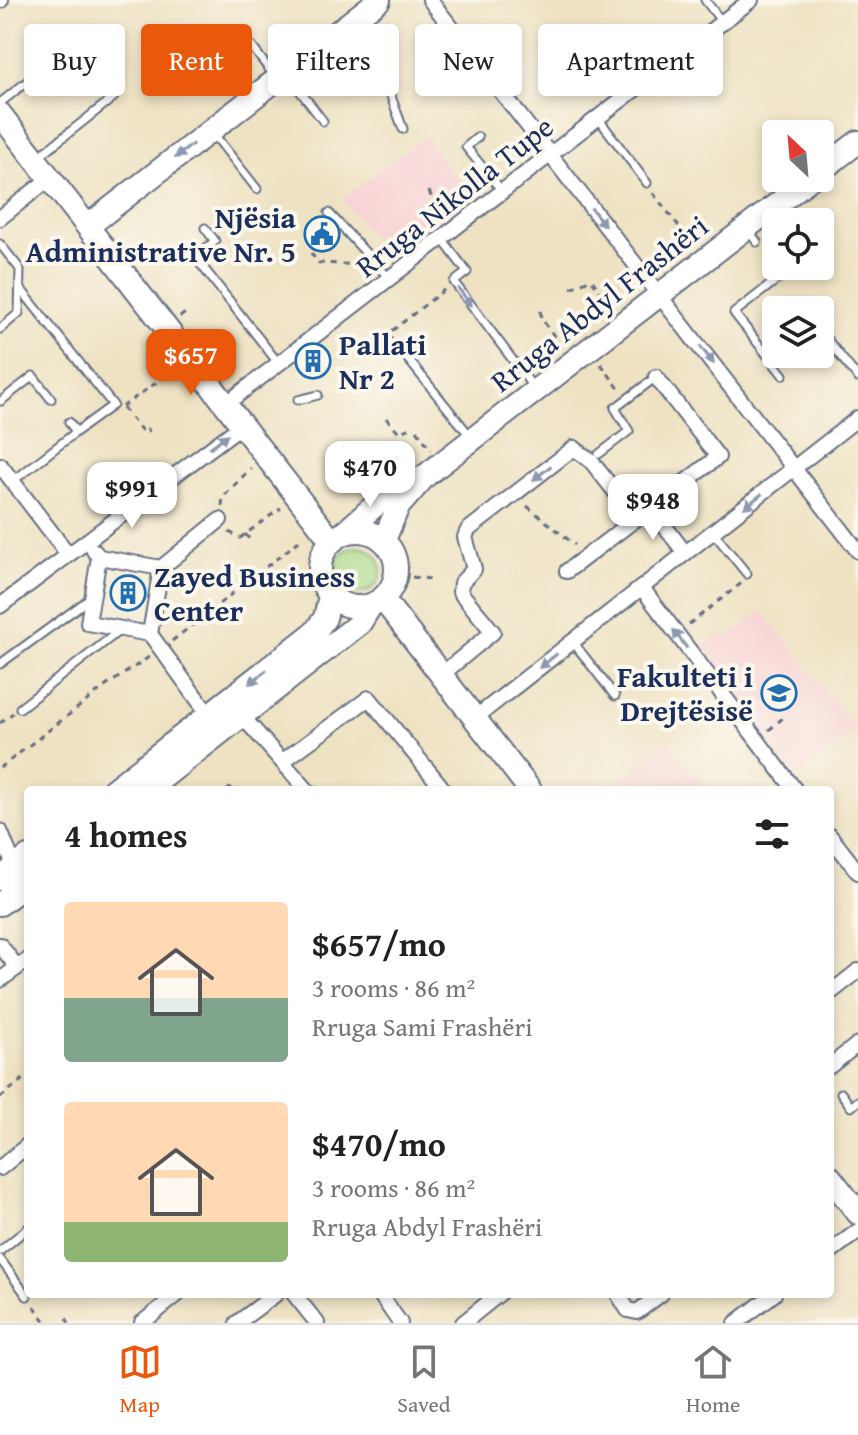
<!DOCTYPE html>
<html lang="en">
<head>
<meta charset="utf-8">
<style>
	:root { --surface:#fff; --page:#f6f6f6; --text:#222; --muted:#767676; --line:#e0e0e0; --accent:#ea580c }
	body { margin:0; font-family:"Gentium Book Plus",serif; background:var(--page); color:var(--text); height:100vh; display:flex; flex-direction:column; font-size:30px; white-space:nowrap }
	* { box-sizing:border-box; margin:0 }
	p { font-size:26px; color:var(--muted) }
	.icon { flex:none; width:44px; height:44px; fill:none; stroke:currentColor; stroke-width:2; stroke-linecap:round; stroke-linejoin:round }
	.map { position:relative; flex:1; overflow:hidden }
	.details { position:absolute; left:24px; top:786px; width:810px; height:512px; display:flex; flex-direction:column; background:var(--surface); border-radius:8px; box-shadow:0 4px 12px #0003 }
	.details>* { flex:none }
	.hud { position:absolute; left:24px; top:24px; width:810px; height:72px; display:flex; gap:16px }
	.needle { width:52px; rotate:334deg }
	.controls { position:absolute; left:762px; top:120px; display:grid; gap:16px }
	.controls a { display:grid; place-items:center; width:72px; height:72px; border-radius:8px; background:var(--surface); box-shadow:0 4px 12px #0003; font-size:40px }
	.price { position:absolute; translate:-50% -68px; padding:0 18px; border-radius:16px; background:#fff; color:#222; font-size:26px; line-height:52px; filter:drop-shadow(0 2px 4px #0008) }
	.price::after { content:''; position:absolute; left:50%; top:48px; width:24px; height:18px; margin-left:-12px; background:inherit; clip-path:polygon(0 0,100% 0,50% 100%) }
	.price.active { background:var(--accent); color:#fff }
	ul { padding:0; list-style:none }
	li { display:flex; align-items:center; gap:24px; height:200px; padding:0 40px }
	li span { display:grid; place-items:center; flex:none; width:224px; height:160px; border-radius:8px; color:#555 }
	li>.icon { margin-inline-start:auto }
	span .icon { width:96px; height:96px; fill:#fffc; stroke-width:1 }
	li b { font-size:34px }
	h2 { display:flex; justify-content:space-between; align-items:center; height:96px; padding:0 40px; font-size:34px }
	.pill { padding:0 28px; border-radius:8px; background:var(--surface); box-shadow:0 4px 12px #0003; font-size:28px; line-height:72px }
	.pill.active { background:var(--accent); color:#fff }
	.tab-bar { display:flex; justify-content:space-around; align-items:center; height:112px; border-top:2px solid var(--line); background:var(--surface); font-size:22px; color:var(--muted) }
	.tab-bar a { display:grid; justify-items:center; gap:4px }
	.tab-bar .active { color:var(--accent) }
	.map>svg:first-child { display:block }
</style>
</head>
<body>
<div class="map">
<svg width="858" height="1323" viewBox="0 0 858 1323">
	<rect width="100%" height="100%" fill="#fbf7ec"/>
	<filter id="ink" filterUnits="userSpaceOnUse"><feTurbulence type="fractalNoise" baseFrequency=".0125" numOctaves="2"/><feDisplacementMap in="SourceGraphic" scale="16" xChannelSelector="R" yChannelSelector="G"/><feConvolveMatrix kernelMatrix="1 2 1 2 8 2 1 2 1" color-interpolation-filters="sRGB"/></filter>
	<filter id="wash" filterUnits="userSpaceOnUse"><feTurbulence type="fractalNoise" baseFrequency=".006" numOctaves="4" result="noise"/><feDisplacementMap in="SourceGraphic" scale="32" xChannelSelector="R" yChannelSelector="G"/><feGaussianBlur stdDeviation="1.8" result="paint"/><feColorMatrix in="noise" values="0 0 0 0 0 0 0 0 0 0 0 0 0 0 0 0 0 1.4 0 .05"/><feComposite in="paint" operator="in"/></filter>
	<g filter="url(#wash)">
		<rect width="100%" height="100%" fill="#eee2c2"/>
		<path fill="#f7cfd2" d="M424,136L476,204L394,267L342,199Z
			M762,611L856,730L796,778L698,652L721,633L726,639Z
			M668,741L707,790H606Z"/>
		<path fill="#a9d987" stroke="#628472" stroke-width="2" d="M335 570a23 23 0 1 1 46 0a23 23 0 1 1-46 0Z"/>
	</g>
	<g filter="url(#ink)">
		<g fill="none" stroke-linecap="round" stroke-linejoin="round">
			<defs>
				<path id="lane" d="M705,0L722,22
					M346,28L388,88L403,129
					M240,31L275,77
					M287,74L323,121
					M0,103L73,45L114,97L37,158
					M598,118L647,183
					M212,132L257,189
					M478,137L466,147L503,192
					M329,213L389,278
					M205,228L215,241L195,257L279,364
					M747,229L757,242
					M442,239L467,272L454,282L533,387
					M0,244L20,269L19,313L0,329
					M780,271L783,275L734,313L783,375
					M20,288L113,405L76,432
					M825,337L858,378
					M407,358L471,437
					M298,400L318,395
					M1,401L33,376L51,399
					M599,454L629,431L615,408L656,377
					M13,481L76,432L69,422
					M713,532L747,574
					M573,642L615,696
					M0,664L92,597
					M20,708L119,631
					M841,1093L851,1107L858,1101
					M0,1251L28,1228
					M0,1259L27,1296"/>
				<path id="street" d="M430,0L858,551
					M0,1L1,0
					M0,218L50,178
					M226,404L751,0
					M0,465L68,554
					M651,508L685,553
					M94,551L99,557L161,568
					M99,557L88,623L150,634L209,715
					M567,571L718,457L656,377
					M642,588L795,790
					M0,606L242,425
					M150,634L161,568L220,520
					M441,675L493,632L460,592L461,583L474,569L465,537L468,530L574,448L591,461L635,517
					M242,716L307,790
					M475,718L858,418
					M283,761L369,698L444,790
					M0,831L15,868
					M830,836L858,872
					M0,945L16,966
					M0,980L28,960
					M830,993L858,971
					M830,1066L858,1044
					M0,1168L28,1145
					M830,1252L858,1231
					M294,1294L317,1323
					M380,1294L400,1323
					M618,1294L628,1310L637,1312L661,1294
					M142,1323L178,1294
					M237,1323L276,1294
					M463,1323L499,1294
					M736,1323L774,1294"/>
				<path id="secondary" d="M0,114L331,540
					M820,171L858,142
					M88,226L379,0
					M320 569a38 38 0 1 1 76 0a38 38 0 1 1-76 0Z
					M345,532L388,494L417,479
					M384,540L398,507L425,476L811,178
					M382,598L530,790
					M113,790L315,632L325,618L330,596
					M147,790L360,623L371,605
					M0,879L28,857
					M0,904L28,883
					M830,1177L858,1213"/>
			</defs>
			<use href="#lane" stroke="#656e81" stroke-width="11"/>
			<use href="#street" stroke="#656e81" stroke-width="18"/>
			<use href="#secondary" stroke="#656e81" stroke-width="26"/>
			<path stroke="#656e81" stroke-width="3" stroke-dasharray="6 6" stroke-linecap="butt" d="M218,32L230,34
				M429,191L441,221
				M653,193L695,247
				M311,253L318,263L362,265
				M571,288L591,279L614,309
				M540,311L543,321L563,348
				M180,317L189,310
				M399,349L388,334L445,289
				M601,364L620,390
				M122,407L174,370
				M123,408L143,432L147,429L149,432
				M386,418L399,432L414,427
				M417,430L431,450
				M222,506L223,497L251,468
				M527,506L575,545
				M229,532L240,538L281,508
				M245,534L252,542
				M315,551V583
				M412,577L430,579
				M689,624L743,582
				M172,641L304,537
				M0,723L13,713
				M769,730L784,717
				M0,768L106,686L149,657
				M227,790L232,787
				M0,1098L28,1075
				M34,1306L47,1323
				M66,1318L69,1323"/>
			<use href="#lane" stroke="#fff" stroke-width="7"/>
			<use href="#street" stroke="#fff" stroke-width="14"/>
			<use href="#secondary" stroke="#fff" stroke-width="22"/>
		</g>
		<defs><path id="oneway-solid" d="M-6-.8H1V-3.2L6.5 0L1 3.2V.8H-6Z" transform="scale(2)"/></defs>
		<g fill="#8d97ae">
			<use href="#oneway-solid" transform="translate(184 151) rotate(142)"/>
			<use href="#oneway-solid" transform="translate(598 217) rotate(52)"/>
			<use href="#oneway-solid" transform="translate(465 297) rotate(53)"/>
			<use href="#oneway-solid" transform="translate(707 355) rotate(52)"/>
			<use href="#oneway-solid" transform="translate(219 441) rotate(-37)"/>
			<use href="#oneway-solid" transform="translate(542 473) rotate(142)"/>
			<use href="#oneway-solid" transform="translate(753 501) rotate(142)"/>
			<use href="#oneway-solid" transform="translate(680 639) rotate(-127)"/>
			<use href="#oneway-solid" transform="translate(548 661) rotate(142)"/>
			<use href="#oneway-solid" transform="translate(258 677) rotate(142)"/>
		</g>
	</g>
	<defs>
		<symbol id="civic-ring" viewBox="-11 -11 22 22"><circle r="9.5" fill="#fbf7ec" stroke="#1f6fb2" stroke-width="1.5"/><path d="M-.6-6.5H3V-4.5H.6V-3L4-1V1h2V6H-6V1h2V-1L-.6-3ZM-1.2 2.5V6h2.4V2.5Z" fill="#1f6fb2"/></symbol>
		<symbol id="building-ring" viewBox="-11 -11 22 22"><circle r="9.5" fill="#fbf7ec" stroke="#1f6fb2" stroke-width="1.5"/><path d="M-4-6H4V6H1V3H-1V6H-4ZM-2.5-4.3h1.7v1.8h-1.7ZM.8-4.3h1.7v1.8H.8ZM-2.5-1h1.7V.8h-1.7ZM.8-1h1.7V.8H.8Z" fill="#1f6fb2"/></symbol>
		<symbol id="university-ring" viewBox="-11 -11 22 22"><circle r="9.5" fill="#fbf7ec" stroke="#1f6fb2" stroke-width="1.5"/><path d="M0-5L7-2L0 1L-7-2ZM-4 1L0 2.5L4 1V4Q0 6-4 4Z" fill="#1f6fb2"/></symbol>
	</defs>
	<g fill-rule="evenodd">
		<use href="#civic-ring" x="302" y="214" width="40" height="40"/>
		<use href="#building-ring" x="293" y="341" width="40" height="40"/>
		<use href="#building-ring" x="108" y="573" width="40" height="40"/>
		<use href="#university-ring" x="759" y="673" width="40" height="40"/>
	</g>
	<g text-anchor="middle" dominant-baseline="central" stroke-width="8" stroke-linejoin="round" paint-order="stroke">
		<g font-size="30" fill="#1b2f5e" stroke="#fbf7ec">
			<text transform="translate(454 196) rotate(-38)">Rruga Nikolla Tupe</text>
			<text transform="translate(599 303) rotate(-38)">Rruga Abdyl Frashëri</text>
		</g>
		<g font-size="30" font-weight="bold" fill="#1b2f5e" stroke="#fbf7ec" text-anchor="end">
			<text x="296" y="217">Njësia<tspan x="296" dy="34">Administrative Nr. 5</tspan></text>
			<text x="339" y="344" text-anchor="start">Pallati<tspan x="339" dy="34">Nr 2</tspan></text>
			<text x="154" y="576" text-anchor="start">Zayed Business<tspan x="154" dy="34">Center</tspan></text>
			<text x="753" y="676">Fakulteti i<tspan x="753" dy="34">Drejtësisë</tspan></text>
		</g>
	</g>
</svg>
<div class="controls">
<a><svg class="needle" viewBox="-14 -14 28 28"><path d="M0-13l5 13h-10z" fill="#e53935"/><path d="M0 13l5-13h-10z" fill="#767676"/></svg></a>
<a><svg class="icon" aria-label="locate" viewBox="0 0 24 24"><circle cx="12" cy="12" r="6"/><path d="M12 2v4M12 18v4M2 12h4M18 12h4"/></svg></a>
<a><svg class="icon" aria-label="layers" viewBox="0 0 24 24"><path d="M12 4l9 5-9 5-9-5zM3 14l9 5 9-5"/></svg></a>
</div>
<b class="price active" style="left:191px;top:397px">$657</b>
<b class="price" style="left:370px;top:509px">$470</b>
<b class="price" style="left:132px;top:530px">$991</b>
<b class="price" style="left:653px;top:542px">$948</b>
<div class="hud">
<a class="pill">Buy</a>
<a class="pill active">Rent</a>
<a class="pill">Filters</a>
<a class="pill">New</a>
<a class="pill">Apartment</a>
</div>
<section class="details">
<h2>4 homes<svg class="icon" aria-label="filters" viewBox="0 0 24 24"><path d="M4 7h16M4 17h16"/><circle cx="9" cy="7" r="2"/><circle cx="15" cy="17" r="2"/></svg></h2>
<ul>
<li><span style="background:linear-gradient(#ffd9b3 60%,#7fa58c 0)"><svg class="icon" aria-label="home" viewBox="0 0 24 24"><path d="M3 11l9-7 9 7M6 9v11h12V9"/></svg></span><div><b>$657/mo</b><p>3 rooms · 86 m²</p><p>Rruga Sami Frashëri</p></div></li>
<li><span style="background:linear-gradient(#ffd9b3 75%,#8fb573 0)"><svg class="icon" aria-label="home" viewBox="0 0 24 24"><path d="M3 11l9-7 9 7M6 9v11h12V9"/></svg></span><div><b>$470/mo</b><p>3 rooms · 86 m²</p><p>Rruga Abdyl Frashëri</p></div></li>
</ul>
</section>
</div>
<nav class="tab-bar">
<a class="active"><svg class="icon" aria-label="map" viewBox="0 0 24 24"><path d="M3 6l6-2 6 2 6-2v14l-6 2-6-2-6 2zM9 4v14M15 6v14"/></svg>Map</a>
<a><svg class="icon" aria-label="saved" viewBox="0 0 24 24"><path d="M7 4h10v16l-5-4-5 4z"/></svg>Saved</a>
<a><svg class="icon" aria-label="home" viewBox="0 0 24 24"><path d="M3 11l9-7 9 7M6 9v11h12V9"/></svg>Home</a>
</nav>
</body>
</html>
